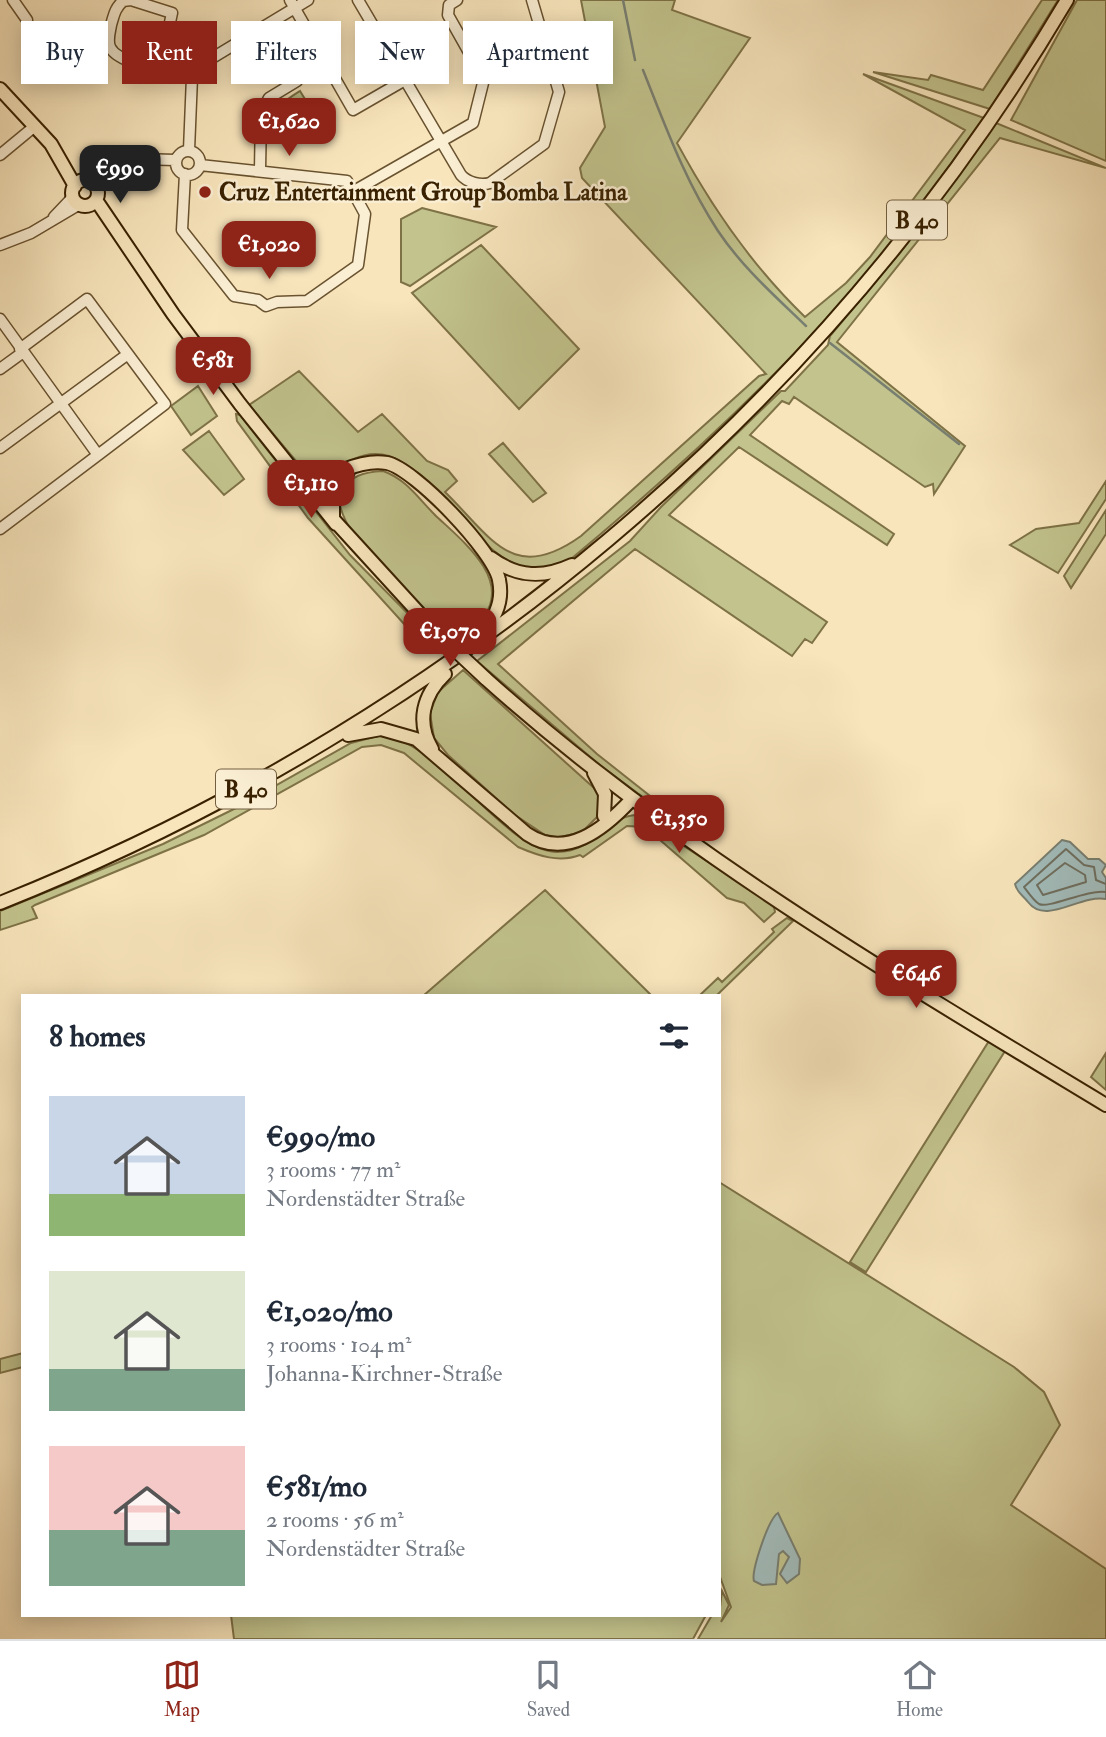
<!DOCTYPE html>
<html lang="en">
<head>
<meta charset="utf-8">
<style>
	:root { --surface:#fff; --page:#f2f2f3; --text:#1f2937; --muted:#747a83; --line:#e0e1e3; --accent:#8f2418 }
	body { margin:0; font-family:"IM FELL Double Pica",serif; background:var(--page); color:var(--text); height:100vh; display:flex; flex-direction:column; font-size:26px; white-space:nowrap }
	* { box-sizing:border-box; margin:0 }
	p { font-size:23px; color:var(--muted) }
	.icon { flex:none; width:38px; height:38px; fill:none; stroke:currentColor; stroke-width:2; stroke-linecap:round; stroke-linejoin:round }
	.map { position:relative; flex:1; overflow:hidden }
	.side { position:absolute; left:21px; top:994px; width:700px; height:623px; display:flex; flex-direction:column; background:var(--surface); border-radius:0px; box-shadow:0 4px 18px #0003 }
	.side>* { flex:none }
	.guide { position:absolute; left:21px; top:21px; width:700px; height:63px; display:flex; gap:14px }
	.price { position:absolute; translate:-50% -60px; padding:0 16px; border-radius:14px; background:var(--accent); color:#fff; font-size:23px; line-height:46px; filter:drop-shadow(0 2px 4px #0008) }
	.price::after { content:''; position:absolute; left:50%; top:42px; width:21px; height:16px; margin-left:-10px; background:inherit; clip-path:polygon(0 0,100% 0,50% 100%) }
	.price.active { background:#222; color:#fff }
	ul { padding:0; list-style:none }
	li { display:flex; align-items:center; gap:21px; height:175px; padding:0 28px }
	li span { display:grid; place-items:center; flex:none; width:196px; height:140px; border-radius:0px; color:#555 }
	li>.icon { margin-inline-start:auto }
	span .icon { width:84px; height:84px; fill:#fffc; stroke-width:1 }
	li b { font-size:30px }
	h2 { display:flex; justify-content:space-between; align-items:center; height:84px; padding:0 28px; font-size:30px }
	.chip { padding:0 24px; border-radius:0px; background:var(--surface); box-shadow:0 4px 18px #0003; font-size:24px; line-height:63px }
	.chip.active { background:var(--accent); color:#fff }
	.menu { display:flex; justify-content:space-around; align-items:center; height:98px; border-top:2px solid var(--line); background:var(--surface); font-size:19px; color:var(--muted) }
	.menu a { display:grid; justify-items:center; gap:4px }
	.menu .active { color:var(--accent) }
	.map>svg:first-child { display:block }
</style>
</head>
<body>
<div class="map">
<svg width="1106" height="1639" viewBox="0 0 1106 1639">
	<rect width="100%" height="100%" fill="#f8e5bc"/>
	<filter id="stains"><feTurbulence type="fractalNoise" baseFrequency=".00286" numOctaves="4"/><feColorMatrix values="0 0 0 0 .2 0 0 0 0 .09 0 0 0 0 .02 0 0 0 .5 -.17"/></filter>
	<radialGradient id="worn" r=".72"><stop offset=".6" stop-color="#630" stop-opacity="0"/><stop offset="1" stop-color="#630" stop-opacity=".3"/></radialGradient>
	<path fill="#c2c38d" stroke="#7e7246" stroke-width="2" d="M581,0H675L672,10L750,38L677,143C712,208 752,266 805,317L846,283L870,257L965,130L863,74L984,118C939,181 893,246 841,303C758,396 666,480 571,559C495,607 451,476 389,456C356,446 337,476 307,474L249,405L299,371L358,432L382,414L427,461L448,470L457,481L445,492C492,538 513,585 581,536L759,376L766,374L582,178L580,168L605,127Z
		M1042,0H1058L990,109L873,72L928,80L931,75L983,90Z
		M1077,0H1106V161L1011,120Z
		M300,91L327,135L272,133C271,109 281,103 300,91Z
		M996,123L1106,168L1000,138L837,342L965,446L934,494L933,484L925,487L794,397L789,404L782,401L750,435L894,534L887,545L739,447L669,515L827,622L812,643L805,639L792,656L635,549L498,664L597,754L664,807L682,826L601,766L477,661L630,541L661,507L781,391H785L828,345L830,336L907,244Z
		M422,208L496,227L410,286L401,282V219Z
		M481,245L579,349L519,409L412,293Z
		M198,386L217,416L191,435L171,406Z
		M236,414L240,415L350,555L434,640L424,646L308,518L237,421Z
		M209,431L244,479L224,495L183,450Z
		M503,443L546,493L533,502L489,454Z
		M383,471C406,479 418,498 435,515C460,539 512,578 484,616C477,626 466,634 456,641C425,612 334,537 339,492C351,476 363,472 383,471Z
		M1106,481V499L1058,573L1010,545L1036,529L1079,523Z
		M1106,510V534L1071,588L1064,576Z
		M463,670L594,788L601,799L599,815L582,832L557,838L545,835L515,815L448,755L434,738L430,713L438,692Z
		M382,735C442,743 503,849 556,852C594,853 607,816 636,815L768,901L774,907L775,912L764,922L744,903L727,898L645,827L627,826L583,857L580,855C559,863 539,856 518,847L404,753L381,745L362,747L204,835L35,905L32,907L37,918L0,930V911L163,844L236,808L351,743Z
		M545,890L652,996H423Z
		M787,918L793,921L716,996H699L718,978L722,982L774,932L772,929Z
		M989,1041L1005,1051L866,1272L850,1262Z
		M1106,1053V1090L1091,1077Z
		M719,1182L1014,1367L1044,1392L1060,1425L1011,1505L1106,1569V1639H698L712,1615H719L722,1591L729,1605L721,1622L731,1607L719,1574Z
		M23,1353V1367L0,1373V1359Z
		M231,1615H706L693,1639H234Z"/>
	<path fill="#a2bcbb" stroke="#787e70" stroke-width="2" d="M1062,840L1070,842L1088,859H1099L1106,865L1102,872L1106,878V899C1080,894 1046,926 1028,902C1023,895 1017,893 1015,884Z
		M778,1513L800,1559L799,1574L787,1583L780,1574L789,1557L783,1551L779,1554L776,1584L762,1585L754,1581C751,1572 768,1519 778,1513Z"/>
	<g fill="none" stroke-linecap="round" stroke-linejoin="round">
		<path stroke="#6e6e5e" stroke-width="2" d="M1065,863L1085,875L1086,882L1043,895L1037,885Z
			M1106,884L1096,880L1094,867L1084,865L1066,849L1024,887C1027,891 1034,901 1039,904C1049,909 1087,889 1106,892"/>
		<path stroke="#787e70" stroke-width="2.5" d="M623,0L635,60
			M643,70C665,125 685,181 718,231C742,267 775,296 806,326
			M830,343L959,444"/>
		<defs>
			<path id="minor" d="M13,0L27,20
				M290,0L353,110L405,80
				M358,0L461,175C467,182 480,186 490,183L544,144L559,92L532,0
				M160,69L172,13L131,0L123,1C115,8 114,15 111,25C110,32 107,40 110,47C118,65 174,73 192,77
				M189,150L192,77L199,66L308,0
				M176 163a12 12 0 1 1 24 0a12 12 0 1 1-24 0Z
				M0,155L35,126
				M260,170L261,114L269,98L297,81
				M185,174L182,230L234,296L258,300L266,306L277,302L307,301L358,265L365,214L347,181L200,165
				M95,185L137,159L176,160
				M354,191L473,123L484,79L448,15L449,5L457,0
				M54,217L73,197
				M0,245L31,233L80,204
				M0,319L98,455L0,529
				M20,349L87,299L165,404L98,455
				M0,369L22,353
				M0,448L128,354"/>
			<path id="major" d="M0,89L51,144L75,186
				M72 193a13 13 0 1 1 26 0a13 13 0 1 1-26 0Z
				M96,200L173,314L240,404L336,524
				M348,472L333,492V519L438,634
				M307,491C327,476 361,458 387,463C415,469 494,552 499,580C504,604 493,622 477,638
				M491,558C518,578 544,578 572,565
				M485,678C673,847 891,975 1106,1105
				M348,735L381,729L416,739L527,834C566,860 604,829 631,800
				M432,749C416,722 423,695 445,674
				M594,773L605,794L604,816
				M0,903C444,726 823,412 1067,0"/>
		</defs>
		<use href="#minor" stroke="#69522f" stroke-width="13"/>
		<use href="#major" stroke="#392100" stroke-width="16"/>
		<use href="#minor" stroke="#faeed3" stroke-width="10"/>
		<use href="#major" stroke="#f8e5bc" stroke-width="12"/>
		<defs>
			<path id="major-bridge" d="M438,634L485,678"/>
		</defs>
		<use href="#major-bridge" stroke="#392100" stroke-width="16" stroke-linecap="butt"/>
		<use href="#major-bridge" stroke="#f8e5bc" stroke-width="12"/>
	</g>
	<circle fill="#8f2418" stroke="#faeed3" stroke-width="2.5" cx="205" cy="192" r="7"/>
	<g text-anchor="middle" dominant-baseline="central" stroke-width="5" stroke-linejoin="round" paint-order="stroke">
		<g fill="#faeed3" stroke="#735e3f" stroke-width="2">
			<rect x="887" y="200.5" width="60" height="39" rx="5"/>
			<rect x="216" y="769.5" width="60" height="39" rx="5"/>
		</g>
		<g font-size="23" font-weight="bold" fill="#392100">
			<text x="917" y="220">B 40</text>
			<text x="246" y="789">B 40</text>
		</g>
		<g font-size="24" font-weight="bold" fill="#392100" stroke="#faeed3" text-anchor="start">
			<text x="219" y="192">Cruz Entertainment Group Bomba Latina</text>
		</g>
	</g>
	<rect width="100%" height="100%" filter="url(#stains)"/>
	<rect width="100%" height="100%" fill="url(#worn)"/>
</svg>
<b class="price" style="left:289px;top:158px">€1,620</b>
<b class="price active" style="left:120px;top:205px">€990</b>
<b class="price" style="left:269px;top:281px">€1,020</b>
<b class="price" style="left:213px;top:397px">€581</b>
<b class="price" style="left:311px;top:520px">€1,110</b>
<b class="price" style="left:450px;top:668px">€1,070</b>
<b class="price" style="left:679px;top:855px">€1,350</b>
<b class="price" style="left:916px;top:1010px">€646</b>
<div class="guide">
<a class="chip">Buy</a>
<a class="chip active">Rent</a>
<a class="chip">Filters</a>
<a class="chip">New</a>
<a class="chip">Apartment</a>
</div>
<section class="side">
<h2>8 homes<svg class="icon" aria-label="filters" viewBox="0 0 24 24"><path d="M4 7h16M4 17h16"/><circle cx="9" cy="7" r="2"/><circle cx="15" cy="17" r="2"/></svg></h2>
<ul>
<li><span style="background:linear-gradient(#c9d6e8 70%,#8fb573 0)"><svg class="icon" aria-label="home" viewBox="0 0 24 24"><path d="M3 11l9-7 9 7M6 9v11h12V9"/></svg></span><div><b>€990/mo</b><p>3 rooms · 77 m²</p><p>Nordenstädter Straße</p></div></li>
<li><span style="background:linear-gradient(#dfe7d0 70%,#7fa58c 0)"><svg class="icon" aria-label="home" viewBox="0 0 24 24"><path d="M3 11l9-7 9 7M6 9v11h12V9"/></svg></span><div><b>€1,020/mo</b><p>3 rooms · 104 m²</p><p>Johanna-Kirchner-Straße</p></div></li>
<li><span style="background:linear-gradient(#f6c9c9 60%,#7fa58c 0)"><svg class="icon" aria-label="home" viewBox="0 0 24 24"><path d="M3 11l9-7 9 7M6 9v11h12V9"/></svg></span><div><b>€581/mo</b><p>2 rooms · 56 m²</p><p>Nordenstädter Straße</p></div></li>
</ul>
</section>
</div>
<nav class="menu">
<a class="active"><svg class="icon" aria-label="map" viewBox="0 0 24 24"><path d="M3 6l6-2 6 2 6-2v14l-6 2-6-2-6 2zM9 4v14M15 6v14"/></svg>Map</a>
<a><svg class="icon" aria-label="saved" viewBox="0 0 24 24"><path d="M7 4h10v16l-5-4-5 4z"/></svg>Saved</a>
<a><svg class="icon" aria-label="home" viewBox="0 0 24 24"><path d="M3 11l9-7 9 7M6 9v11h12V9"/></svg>Home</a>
</nav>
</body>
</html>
